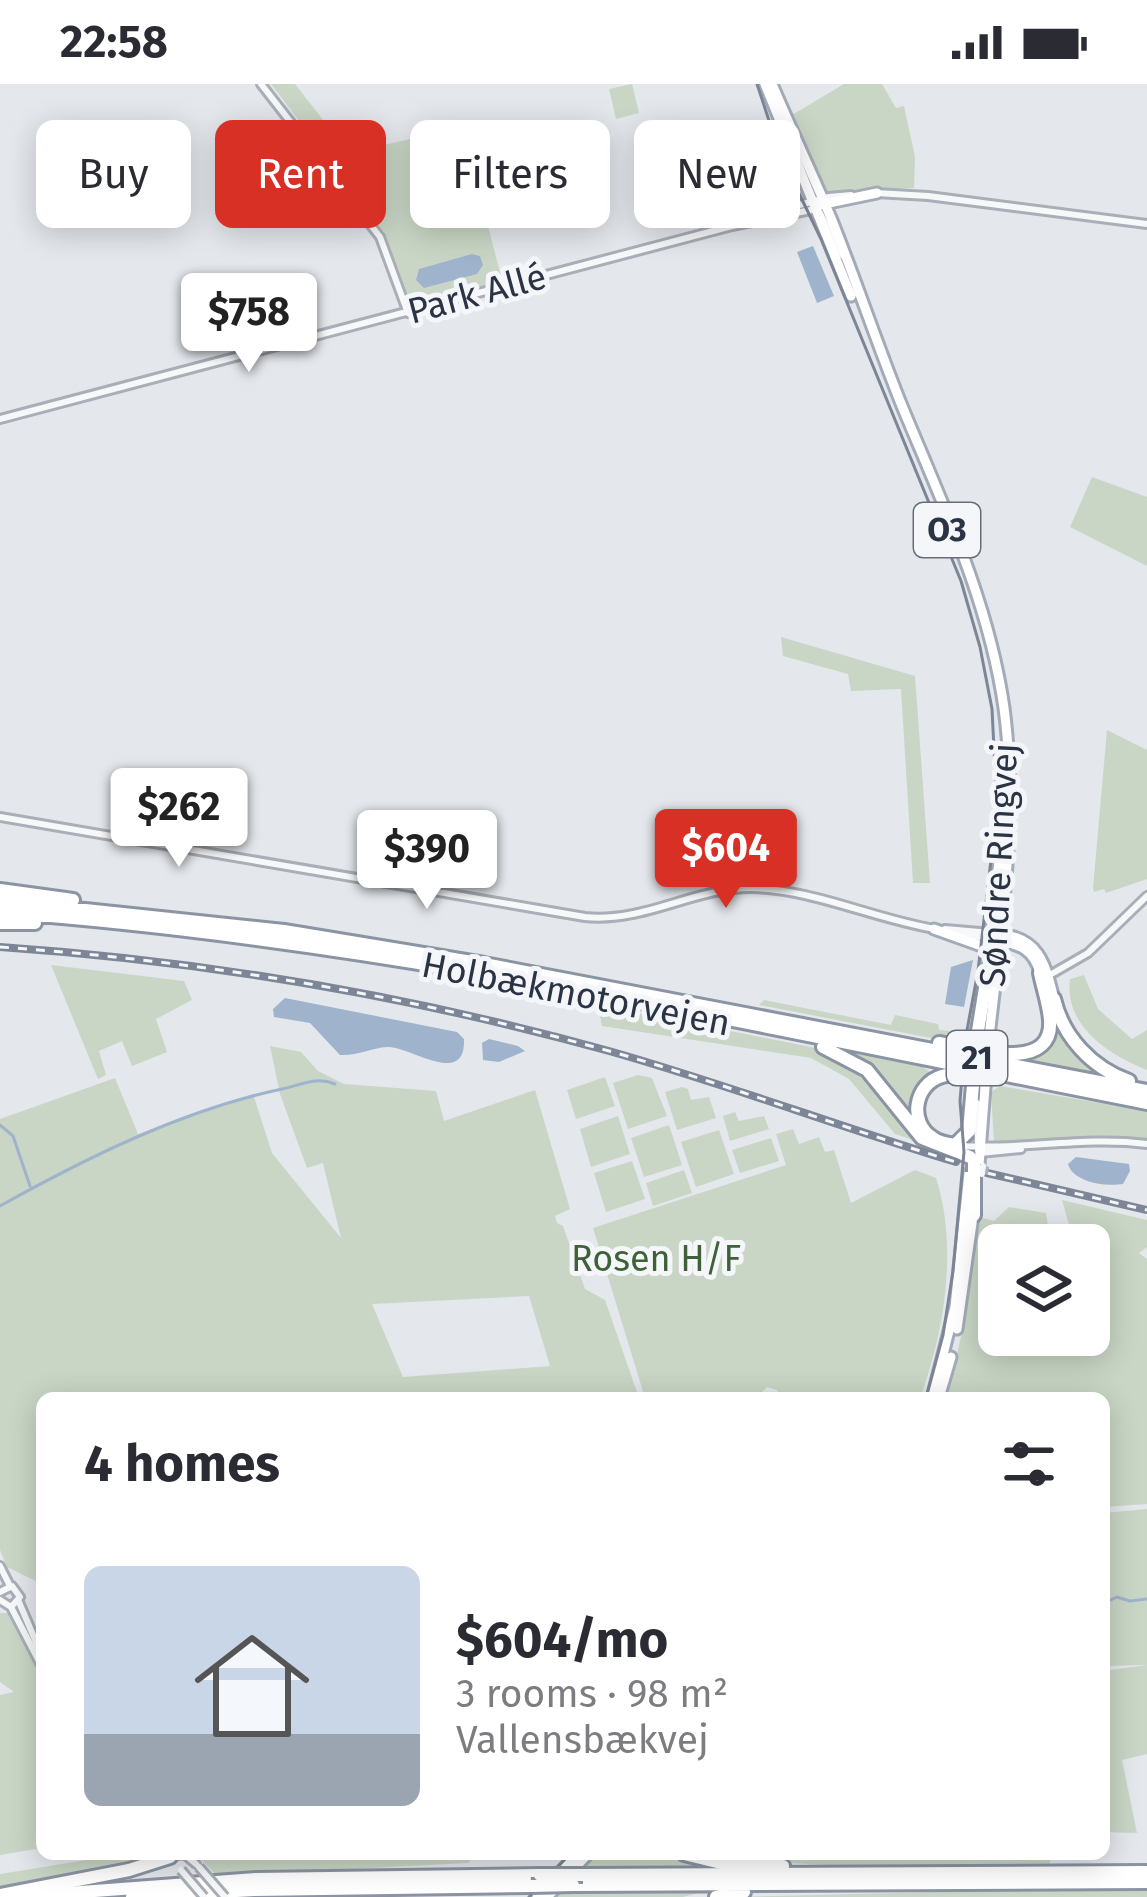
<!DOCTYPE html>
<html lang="en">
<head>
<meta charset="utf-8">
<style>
	:root { --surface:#fff; --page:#f2f2f3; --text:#2b2b33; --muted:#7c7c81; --line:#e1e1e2; --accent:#d93025 }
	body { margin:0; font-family:"Fira Sans",sans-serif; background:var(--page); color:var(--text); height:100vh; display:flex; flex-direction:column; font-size:45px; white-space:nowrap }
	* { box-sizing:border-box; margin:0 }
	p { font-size:39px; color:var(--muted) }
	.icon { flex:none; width:66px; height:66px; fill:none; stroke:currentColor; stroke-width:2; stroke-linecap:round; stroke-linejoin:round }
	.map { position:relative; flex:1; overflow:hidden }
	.side { position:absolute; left:36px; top:1308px; width:1074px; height:468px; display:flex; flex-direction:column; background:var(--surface); border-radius:18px; box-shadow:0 6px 30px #0003 }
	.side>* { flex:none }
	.banner { position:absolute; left:36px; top:36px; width:1077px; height:108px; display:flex; gap:24px }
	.buttons { position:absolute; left:978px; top:1140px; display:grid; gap:24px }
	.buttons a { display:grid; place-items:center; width:132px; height:132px; border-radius:18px; background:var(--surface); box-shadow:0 6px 30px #0003; font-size:60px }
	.price { position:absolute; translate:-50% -102px; padding:0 27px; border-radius:12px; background:#fff; color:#222; font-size:39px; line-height:78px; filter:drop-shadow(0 3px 6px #0008) }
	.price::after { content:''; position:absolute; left:50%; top:72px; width:36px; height:27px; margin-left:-18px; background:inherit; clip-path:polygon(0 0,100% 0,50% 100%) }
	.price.active { background:var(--accent); color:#fff }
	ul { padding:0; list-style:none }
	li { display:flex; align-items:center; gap:36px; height:300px; padding:0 48px }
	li+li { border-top:3px solid var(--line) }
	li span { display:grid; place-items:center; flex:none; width:336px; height:240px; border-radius:18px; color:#555 }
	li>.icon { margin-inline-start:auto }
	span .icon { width:144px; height:144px; fill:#fffc; stroke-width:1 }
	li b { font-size:51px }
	h2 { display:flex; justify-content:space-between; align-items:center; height:144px; padding:0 48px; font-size:51px }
	.tag { padding:0 42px; border-radius:18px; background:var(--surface); box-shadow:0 6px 30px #0003; font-size:42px; line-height:108px }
	.tag.active { background:var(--accent); color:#fff }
	.status { display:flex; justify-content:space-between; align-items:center; height:84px; padding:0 60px; background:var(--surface); direction:ltr }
	.status svg { height:33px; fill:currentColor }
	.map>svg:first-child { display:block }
</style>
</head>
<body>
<div class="status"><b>22:58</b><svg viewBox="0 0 49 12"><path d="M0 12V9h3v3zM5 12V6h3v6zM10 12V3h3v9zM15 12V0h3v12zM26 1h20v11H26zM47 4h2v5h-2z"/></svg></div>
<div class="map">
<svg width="1147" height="1813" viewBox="0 0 1147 1813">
	<rect width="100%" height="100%" fill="#e4e7ec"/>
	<path fill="#c9d6c5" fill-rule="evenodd" d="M271,0H295L349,69L436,49L446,82L461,91L474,88L502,196L418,219L409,214L384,148Z
		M632,0L639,29L616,35L609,5Z
		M844,0H882L896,24L904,22L915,73L914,104L827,108L822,104L792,31Z
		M1092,393L1147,413V482L1070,443Z
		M781,553L915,592L930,799H913L901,605L851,607L848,590L783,572Z
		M1107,646L1147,666V795L1106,809L1104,805L1094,808L1093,804Z
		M51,881L184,897L192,916L156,935L167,968L132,982L122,957L99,967L106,991L98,995Z
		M1084,891L1098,925L1132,955L1147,946V986C1109,971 1064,942 1070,895Z
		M764,916L891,941L895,931L938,940L939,946L951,947L952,958L759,921Z
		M598,921L816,964C861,983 885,1018 914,1056L895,1050L849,995L811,974L602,942Z
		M1054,942L1059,943L1114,996L1027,978L1039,969Z
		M270,962L301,968L318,987L344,1000L436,1007L444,1037L535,1006L570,1125L555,1132L557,1139L563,1142L585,1205L605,1216L639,1314H42V1500L7,1483L0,1466V1035L115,994L138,1050L253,1010L272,1069L341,1154L323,1079L307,1084L280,1010ZM529,1212L550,1282L403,1293L372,1220Z
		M849,968L923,983L931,989C916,1004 911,1018 914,1039L877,991Z
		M638,991L652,994L667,1032L628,1045L613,999Z
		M605,993L615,1022L576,1035L567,1006Z
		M1000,1002L1147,1027V1058L1101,1053L994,1059L991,1008Z
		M682,1003L688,1005L691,1016L709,1013L716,1034L677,1046L665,1008Z
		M735,1028L739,1037L764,1032L769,1045L730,1057L723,1032Z
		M618,1032L630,1070L591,1083L580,1045Z
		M669,1041L682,1081L644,1093L631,1054Z
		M793,1045L799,1060L819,1053L825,1068L834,1066L851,1119L915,1086L936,1094C958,1162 945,1247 920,1314H781L777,1306L767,1303L756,1314H645L593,1144L786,1081L776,1050Z
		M719,1046L734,1090L696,1103L681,1058Z
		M771,1054L779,1077L740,1089L732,1066Z
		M632,1077L645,1115L606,1128L594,1089Z
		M684,1086L692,1109L653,1122L646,1099Z
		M1062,1116L1147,1136V1163L1139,1169L1147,1175V1420L1104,1423V1314H946L964,1241L979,1133L994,1137L1009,1123L1046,1129L1048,1142L1057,1147L1055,1161H999V1251H1057L1056,1257L1062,1261L1068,1257L1067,1251H1089V1161H1059L1067,1159L1071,1148Z
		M1147,1425V1581L1104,1582V1429Z
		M0,1529H9L42,1590V1764L0,1771V1611L14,1608L0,1598Z
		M1147,1581V1670L1122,1676L1137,1749L1104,1748V1587Z
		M124,1770H156L155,1775L0,1805V1790Z
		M196,1770H474L468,1779L217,1792Z
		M596,1770H668L726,1783L582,1785Z
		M703,1770H1036L1050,1776V1783C935,1783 818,1786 703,1770Z
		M1147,1803V1813H730Z
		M561,1808H702L683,1813H555Z"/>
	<path fill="#9fb4cc" d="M813,162L834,212L817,219L797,168Z
		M472,170L480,172L483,181L477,190L424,204L416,196L419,185Z
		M973,876L964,923L945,920L951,883Z
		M285,914L457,948L464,955C466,1005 408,961 387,963C371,964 357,972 340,971L310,939L274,933L273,925Z
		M489,955L518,962L525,967L499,978L483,976L482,959Z
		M1076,1073L1129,1080L1130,1087L1123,1100C1105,1103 1073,1098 1068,1080Z"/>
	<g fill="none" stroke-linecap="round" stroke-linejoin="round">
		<path stroke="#9fb4cc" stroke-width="3" d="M0,1041L13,1052L30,1102
			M0,1122C88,1073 183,1026 282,1005C301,1001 316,992 335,1000
			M1104,1519L1117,1513L1130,1517L1147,1515"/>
		<defs>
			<path id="tertiary" d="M261,0L380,153L408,229
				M876,109L928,112L1147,140
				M815,120L842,171
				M777,127L829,113L851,111
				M0,335L732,142L816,125
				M0,733L585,833C644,839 693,804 751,804C813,805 874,835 935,845
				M945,845L991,849
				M960,850L992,855
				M1048,892L1088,869L1147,812
				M977,1019L978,1066
				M961,1062C1024,1066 1084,1052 1147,1060
				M980,1069L1021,1065
				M0,1482L10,1502
				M0,1508L12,1502L20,1513L11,1523L0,1516
				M19,1518L42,1572
				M11,1523L42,1583
				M173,1772L184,1770L196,1780"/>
			<path id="primary" d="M765,0L851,212
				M772,0C791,45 812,89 831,134C856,196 877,260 902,322C943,421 989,518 1004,624C1019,736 1000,850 988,962
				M819,121L877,109
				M934,845L990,865
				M998,850C1039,853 1045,879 1054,915
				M997,856C1020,860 1034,866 1040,889
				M985,904L999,777
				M979,1081L985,1003
				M957,1245L974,1125
				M932,1314L955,1223L969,1089
				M939,1314L951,1273
				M537,1813L577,1770
				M547,1813L588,1770"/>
			<path id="motorway" d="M0,806L73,816
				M0,817L284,847L484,880L1147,1007
				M0,828C386,856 768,945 1147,1019
				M0,839H35
				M1054,915C1063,953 1092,984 1129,997
				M939,959C969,964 1054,991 1050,936C1049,921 1043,904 1040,889
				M976,959L986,898
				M823,963L867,986L922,1054L970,1073
				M956,1060L969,1047L973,1001
				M961,1062C952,1060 941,1060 933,1054C908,1039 914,1000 942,992C951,989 961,991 971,993
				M974,1131V1088
				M684,1770L717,1778L783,1782
				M583,1791L1147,1788
				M573,1801L1147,1798
				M0,1811L129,1786L170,1773
				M14,1813L256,1795L540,1791
				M132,1813L254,1806L531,1802
				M716,1813L744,1808"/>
		</defs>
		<use href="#tertiary" stroke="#a9aeb7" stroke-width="12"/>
		<use href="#primary" stroke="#a3abb8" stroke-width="15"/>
		<use href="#motorway" stroke="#8b94a3" stroke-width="18"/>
		<use href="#tertiary" stroke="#f7f8fa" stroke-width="6"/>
		<use href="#primary" stroke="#fff" stroke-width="9"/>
		<use href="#motorway" stroke="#fff" stroke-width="12"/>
		<path stroke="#7d8696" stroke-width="3" d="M757,0L780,70L821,155L961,497L980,563L992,625L997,725L978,887L965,957L960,1017L964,1068L953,1187L943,1251L926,1314
			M529,1813L570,1770"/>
		<defs>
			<path id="rail" d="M0,863C206,877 411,912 609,967C726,1000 840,1043 956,1078
				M987,1089L1147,1126"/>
		</defs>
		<use href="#rail" stroke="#7d8696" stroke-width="8"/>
		<use href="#rail" stroke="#f4f6f9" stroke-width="3" stroke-dasharray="9" stroke-linecap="butt"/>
		<defs>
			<path id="tertiary-bridge" d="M982,1090L983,1082
				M199,1783L225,1813
				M181,1786L204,1813"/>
			<path id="primary-bridge" d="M985,1003L988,962"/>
			<path id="motorway-bridge" d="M973,1001L976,959
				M974,1088V1080
				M540,1791H583
				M531,1802L573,1801"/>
		</defs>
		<use href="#tertiary-bridge" stroke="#a9aeb7" stroke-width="12" stroke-linecap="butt"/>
		<use href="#primary-bridge" stroke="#a3abb8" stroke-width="15" stroke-linecap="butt"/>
		<use href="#motorway-bridge" stroke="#8b94a3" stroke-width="18" stroke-linecap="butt"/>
		<use href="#tertiary-bridge" stroke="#f7f8fa" stroke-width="6"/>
		<use href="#primary-bridge" stroke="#fff" stroke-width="9"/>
		<use href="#motorway-bridge" stroke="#fff" stroke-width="12"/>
	</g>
	<g text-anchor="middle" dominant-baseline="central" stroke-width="10" stroke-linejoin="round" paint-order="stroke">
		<g fill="#f4f6f9" stroke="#676e7b" stroke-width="3">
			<rect x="914" y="419" width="66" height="54" rx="9"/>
			<rect x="947" y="947" width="60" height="54" rx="9"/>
		</g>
		<g font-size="33" font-weight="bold" fill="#2b3445">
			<text x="947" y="446">O3</text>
			<text x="977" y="974">21</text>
		</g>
		<g font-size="36" fill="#2b3445" stroke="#f4f6f9">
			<text transform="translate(477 210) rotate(-15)">Park Allé</text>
			<text transform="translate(999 781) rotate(-87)">Søndre Ringvej</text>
			<text transform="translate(576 910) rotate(11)">Holbækmotorvejen</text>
		</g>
		<g font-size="36" fill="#3f6138" stroke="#f4f6f9">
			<text x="656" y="1175">Rosen H/F</text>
		</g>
	</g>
</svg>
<div class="buttons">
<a><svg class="icon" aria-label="layers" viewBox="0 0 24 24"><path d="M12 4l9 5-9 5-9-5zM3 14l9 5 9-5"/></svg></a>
</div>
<b class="price" style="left:249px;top:291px">$758</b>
<b class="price" style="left:179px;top:786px">$262</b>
<b class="price active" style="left:726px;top:827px">$604</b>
<b class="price" style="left:427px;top:828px">$390</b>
<div class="banner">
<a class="tag">Buy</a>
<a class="tag active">Rent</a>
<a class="tag">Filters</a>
<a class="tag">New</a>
</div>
<section class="side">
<h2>4 homes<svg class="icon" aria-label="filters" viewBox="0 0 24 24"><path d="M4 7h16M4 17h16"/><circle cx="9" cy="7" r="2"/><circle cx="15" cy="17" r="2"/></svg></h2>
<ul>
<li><span style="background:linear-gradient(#c9d6e8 70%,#9aa5b1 0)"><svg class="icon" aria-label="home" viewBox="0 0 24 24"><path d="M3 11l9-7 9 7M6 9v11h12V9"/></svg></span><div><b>$604/mo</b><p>3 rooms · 98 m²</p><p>Vallensbækvej</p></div></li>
</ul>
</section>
</div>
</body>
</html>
